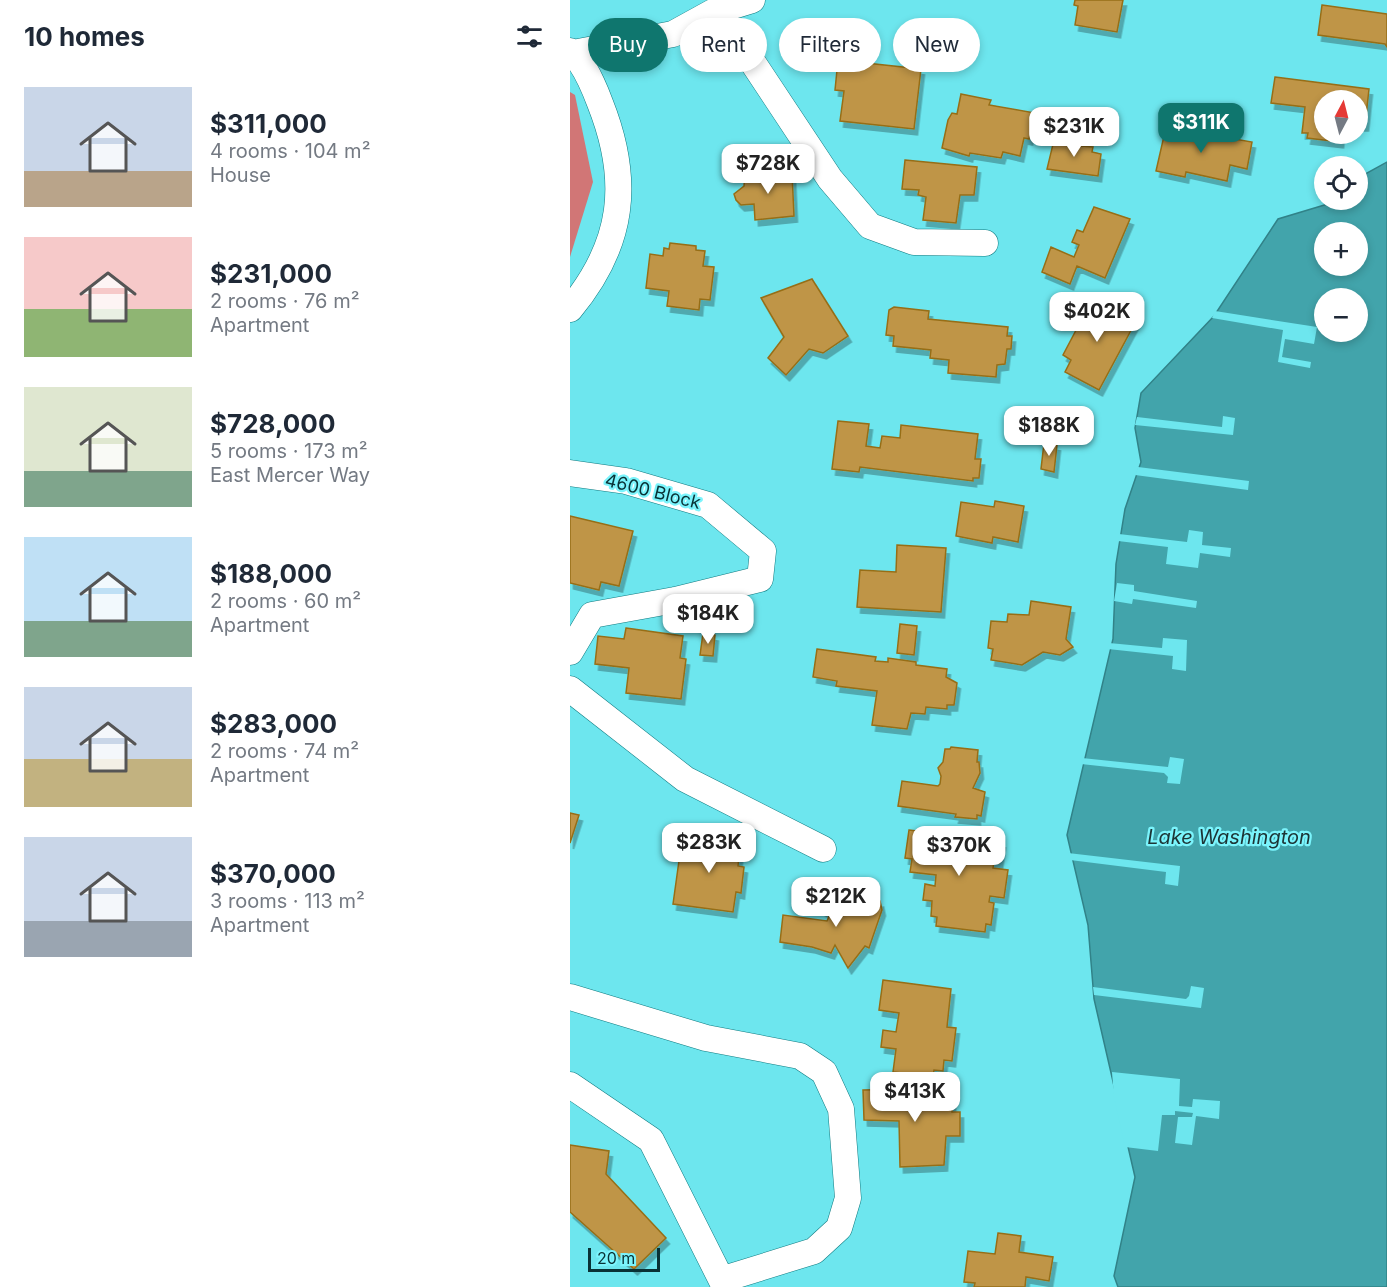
<!DOCTYPE html>
<html lang="en">
<head>
<meta charset="utf-8">
<style>
	:root { --surface:#fff; --page:#f6f6f7; --text:#1f2937; --muted:#747a83; --accent:#0f766e }
	body { margin:0; font-family:Inter,sans-serif; background:var(--page); color:var(--text); height:100vh; display:flex; flex-direction:column; font-size:22px; white-space:nowrap }
	* { box-sizing:border-box; margin:0 }
	p { font-size:20px; color:var(--muted) }
	.icon { flex:none; width:33px; height:33px; fill:none; stroke:currentColor; stroke-width:2; stroke-linecap:round; stroke-linejoin:round }
	.map { position:relative; flex:1; overflow:hidden }
	.sheet { display:flex; flex-direction:column; background:var(--surface); width:570px }
	.sheet>* { flex:none }
	.top-card { position:absolute; left:18px; top:18px; width:570px; height:54px; display:flex; gap:12px }
	.needle { width:39px; rotate:7deg }
	.controls { position:absolute; left:744px; top:90px; display:grid; gap:12px }
	.controls a { display:grid; place-items:center; width:54px; height:54px; border-radius:50%; background:var(--surface); box-shadow:0 3px 9px #0003; font-size:30px }
	.scale { position:absolute; left:18px; bottom:15px; width:72px; box-sizing:border-box; padding-left:6px; border:3px solid #093235; border-top:0; font-size:16px; line-height:21px; white-space:nowrap; color:#093235; -webkit-text-stroke:4px #7bf4fc; paint-order:stroke }
	.price { position:absolute; translate:-50% -51px; padding:0 14px; border-radius:12px; background:#fff; color:#222; font-size:20px; line-height:39px; filter:drop-shadow(0 2px 3px #0008) }
	.price::after { content:''; position:absolute; left:50%; top:36px; width:18px; height:14px; margin-left:-9px; background:inherit; clip-path:polygon(0 0,100% 0,50% 100%) }
	.price.on { background:var(--accent); color:#fff }
	ul { padding:0; list-style:none }
	li { display:flex; align-items:center; gap:18px; height:150px; padding:0 24px }
	li span { display:grid; place-items:center; flex:none; width:168px; height:120px; border-radius:0px; color:#555 }
	li>.icon { margin-inline-start:auto }
	span .icon { width:72px; height:72px; fill:#fffc; stroke-width:1 }
	li b { font-size:26px }
	h2 { display:flex; justify-content:space-between; align-items:center; height:72px; padding:0 24px; font-size:26px }
	.chip { padding:0 21px; border-radius:27px; background:var(--surface); box-shadow:0 3px 9px #0003; font-size:21px; line-height:54px }
	.chip.on { background:var(--accent); color:#fff }
	main { display:flex; flex:1; min-height:0 }
	.map>svg:first-child { display:block }
</style>
</head>
<body>
<main>
<section class="sheet">
<h2>10 homes<svg class="icon" aria-label="filters" viewBox="0 0 24 24"><path d="M4 7h16M4 17h16"/><circle cx="9" cy="7" r="2"/><circle cx="15" cy="17" r="2"/></svg></h2>
<ul>
<li><span style="background:linear-gradient(#c9d6e8 70%,#b9a48a 0)"><svg class="icon" aria-label="home" viewBox="0 0 24 24"><path d="M3 11l9-7 9 7M6 9v11h12V9"/></svg></span><div><b>$311,000</b><p>4 rooms · 104 m²</p><p>House</p></div></li>
<li><span style="background:linear-gradient(#f6c9c9 60%,#8fb573 0)"><svg class="icon" aria-label="home" viewBox="0 0 24 24"><path d="M3 11l9-7 9 7M6 9v11h12V9"/></svg></span><div><b>$231,000</b><p>2 rooms · 76 m²</p><p>Apartment</p></div></li>
<li><span style="background:linear-gradient(#dfe7d0 70%,#7fa58c 0)"><svg class="icon" aria-label="home" viewBox="0 0 24 24"><path d="M3 11l9-7 9 7M6 9v11h12V9"/></svg></span><div><b>$728,000</b><p>5 rooms · 173 m²</p><p>East Mercer Way</p></div></li>
<li><span style="background:linear-gradient(#bfe0f5 70%,#7fa58c 0)"><svg class="icon" aria-label="home" viewBox="0 0 24 24"><path d="M3 11l9-7 9 7M6 9v11h12V9"/></svg></span><div><b>$188,000</b><p>2 rooms · 60 m²</p><p>Apartment</p></div></li>
<li><span style="background:linear-gradient(#c9d6e8 60%,#c2b280 0)"><svg class="icon" aria-label="home" viewBox="0 0 24 24"><path d="M3 11l9-7 9 7M6 9v11h12V9"/></svg></span><div><b>$283,000</b><p>2 rooms · 74 m²</p><p>Apartment</p></div></li>
<li><span style="background:linear-gradient(#c9d6e8 70%,#9aa5b1 0)"><svg class="icon" aria-label="home" viewBox="0 0 24 24"><path d="M3 11l9-7 9 7M6 9v11h12V9"/></svg></span><div><b>$370,000</b><p>3 rooms · 113 m²</p><p>Apartment</p></div></li>
</ul>
</section>
<div class="map">
<svg width="817" height="1287" viewBox="0 0 817 1287">
	<defs>
		<filter id="shadow"><feDropShadow dx="3.5" dy="6" stdDeviation="0" flood-color="#0004"/></filter>
	</defs>
	<rect width="100%" height="100%" fill="#6de6ee"/>
	<path fill="#d17676" d="M0,92L5,95L23,182L0,257Z"/>
	<path fill="#42a4ab" stroke="#318288" stroke-width="1.5" fill-rule="evenodd" d="M817,162V1287H548L544,1276L565,1177L524,999L518,925L497,835L543,639L546,564L555,509L571,462L565,428L571,393L644,316L708,219L771,200H788V178ZM754,232H788V266H754ZM754,298H788V332H754Z"/>
	<path fill="#6de6ee" d="M645,311L747,327L744,344L715,339L712,357L741,362L740,368L708,362L713,330L642,318Z
		M653,416L665,418L663,435L565,425L567,417L652,427Z
		M568,467L679,481L678,490L565,475Z
		M619,530L633,532L632,545L661,548L660,557L630,553L628,568L596,564L598,547L548,541L549,534L617,542Z
		M547,583L564,585V591L627,601L626,608L563,599L562,604L544,601Z
		M593,638L617,640L616,671L602,669L603,656L538,649L539,643L592,648Z
		M600,757L614,759L610,784L597,783L598,777L594,773L511,764L512,758L598,767Z
		M498,853L610,866L608,886L595,884L596,872L500,860Z
		M621,986L634,988L631,1008L524,995L523,987L616,999L619,996Z
		M542,1072L610,1079L609,1106L622,1107L623,1099L650,1101L649,1119L626,1116L622,1145L605,1143L608,1117H622L623,1113L605,1111V1115H592L588,1151L555,1147L544,1097Z"/>
	<path fill="#bf9546" stroke="#976e17" stroke-width="1.5" filter="url(#shadow)" d="M505,0H553L547,32L505,25L508,6L504,5Z
		M752,5L817,14V47L815,44L748,35Z
		M268,60L351,69L344,129L270,121L274,91L265,90Z
		M705,77L799,89L795,125H788V100H754V134H771L770,142L737,138L738,133H732L735,107L701,103Z
		M391,94L421,100L419,105L465,113L459,139L454,138L450,156L433,152L431,158L400,153L399,156L372,148L378,120L382,113L387,114Z
		M596,127L682,142L677,169L660,165L657,181L616,172L615,177L586,171Z
		M484,140L513,142L512,146L523,147L522,152L531,154L528,176L477,169Z
		M335,160L407,167L404,195H390L386,223L353,220L356,197L348,195L349,190L332,189Z
		M222,173L224,216L185,220L184,204L171,205L166,200L164,194L174,186L175,174Z
		M524,207L560,219L535,278L507,266L500,284L472,272L481,247L504,257L509,245L502,242L507,230L513,232Z
		M100,243L126,246V250L135,251L133,266L144,267L140,300L130,299L129,310L97,306L99,291L76,288L80,254L93,256L94,248L99,249Z
		M242,279L278,336L253,353L239,349L216,375L198,358L214,337L191,298Z
		M523,298L566,321L529,390L495,372L501,360L493,355Z
		M324,307L359,311L358,319L438,327L437,336H442L441,349H437L435,364L427,365L426,377L378,373L379,360L360,358L361,350L323,346L324,336L316,335L319,310Z
		M268,421L299,424L296,446L310,448L312,436L330,438L331,425L408,434L405,459H411L409,478H403V481L290,467L289,472L262,469Z
		M474,443L487,445L484,472L471,469Z
		M425,501L454,506L448,542L423,537L422,543L386,536L391,502L424,507Z
		M0,516L63,531L49,586L31,582L29,590L0,583Z
		M327,545L376,548L371,612L287,607L290,570L326,572Z
		M461,601L501,607L496,639L503,647L490,655L473,652L452,665L421,660L423,649L418,648L421,621L437,622L438,614L459,615Z
		M330,624L347,626L344,655L327,653Z
		M56,628L113,636L110,658L116,659L111,699L56,693L59,668L25,664L28,636L54,639Z
		M133,633L145,635L143,656L130,655Z
		M247,649L306,657L305,661L318,662V658L346,662V665L377,669L376,677L387,683L384,705H377V709L356,707L355,714L341,713L337,729L302,725L307,691L266,686L267,681L243,677Z
		M381,747L408,750L407,762H409L410,773L403,788L415,792L411,816L407,815V819L385,817L386,814L328,806L332,781L368,786L370,784L371,776L368,768L373,762L375,749H380Z
		M0,813L9,815L0,843Z
		M339,830L432,842L429,863L424,862L423,868L438,870L434,898L420,896L419,902L424,903L421,925L416,924L415,932L366,926L367,917L361,916L362,901L353,900L355,884L365,886L366,875L340,872L342,859L335,858Z
		M145,836L171,839L168,866L174,867L171,893L166,892L163,912L103,904L112,839L135,842V839L145,841Z
		M269,896L276,898L289,896L290,903L310,901L312,910L299,948L295,946L278,968L265,945L261,953L242,947L210,942L213,915L257,921L260,914L252,910L257,899L266,903Z
		M313,980L381,989L377,1027L386,1028L382,1061L374,1060L373,1071L364,1070L363,1077L323,1072L326,1049L311,1047L313,1030L326,1032L329,1013L309,1010Z
		M347,1089V1096L382,1097V1112H390V1136H376L374,1165L330,1167L329,1121L294,1120L293,1090Z
		M0,1145L39,1151L36,1174L96,1238L64,1269L0,1212Z
		M428,1233L451,1236L449,1252L483,1257L479,1281L456,1277L455,1287H404L405,1283L394,1282L398,1251L425,1254Z"/>
	<g fill="none" stroke-linecap="round" stroke-linejoin="round">
		<defs>
			<path id="minor" d="M148,10L260,179L300,226L344,242L415,243
				M0,51C13,61 24,87 30,103C61,181 54,244 0,309
				M3,53L103,34L143,12L182,0
				M0,473L56,481L138,505L193,551L190,579L105,600L22,615L0,652
				M0,689L115,779L253,849
				M0,997L136,1038L230,1056L254,1072L271,1109L278,1198L269,1228L244,1251L154,1279
				M0,1085L81,1140L155,1287"/>
		</defs>
		<use href="#minor" stroke="#0f7b81" stroke-width="27"/>
		<use href="#minor" stroke="#fff" stroke-width="26"/>
	</g>
	<g text-anchor="middle" dominant-baseline="central" stroke-width="4.5" stroke-linejoin="round" paint-order="stroke">
		<g font-size="18" fill="#093235" stroke="#7bf4fc">
			<text transform="translate(83 491) rotate(14)">4600 Block</text>
		</g>
		<g font-size="20" font-style="italic" fill="#1d3435" stroke="#7bf4fc">
			<text x="659" y="837">Lake Washington</text>
		</g>
	</g>
</svg>
<div class="controls">
<a><svg class="needle" viewBox="-14 -14 28 28"><path d="M0-13l5 13h-10z" fill="#e53935"/><path d="M0 13l5-13h-10z" fill="#747a83"/></svg></a>
<a><svg class="icon" aria-label="locate" viewBox="0 0 24 24"><circle cx="12" cy="12" r="6"/><path d="M12 2v4M12 18v4M2 12h4M18 12h4"/></svg></a>
<a>+</a>
<a>−</a>
</div>
<div class="scale">20 m</div>
<b class="price on" style="left:631px;top:154px">$311K</b>
<b class="price" style="left:504px;top:158px">$231K</b>
<b class="price" style="left:198px;top:195px">$728K</b>
<b class="price" style="left:527px;top:343px">$402K</b>
<b class="price" style="left:479px;top:457px">$188K</b>
<b class="price" style="left:138px;top:645px">$184K</b>
<b class="price" style="left:139px;top:874px">$283K</b>
<b class="price" style="left:389px;top:877px">$370K</b>
<b class="price" style="left:266px;top:928px">$212K</b>
<b class="price" style="left:345px;top:1123px">$413K</b>
<div class="top-card">
<a class="chip on">Buy</a>
<a class="chip">Rent</a>
<a class="chip">Filters</a>
<a class="chip">New</a>
</div>
</div>
</main>
</body>
</html>
